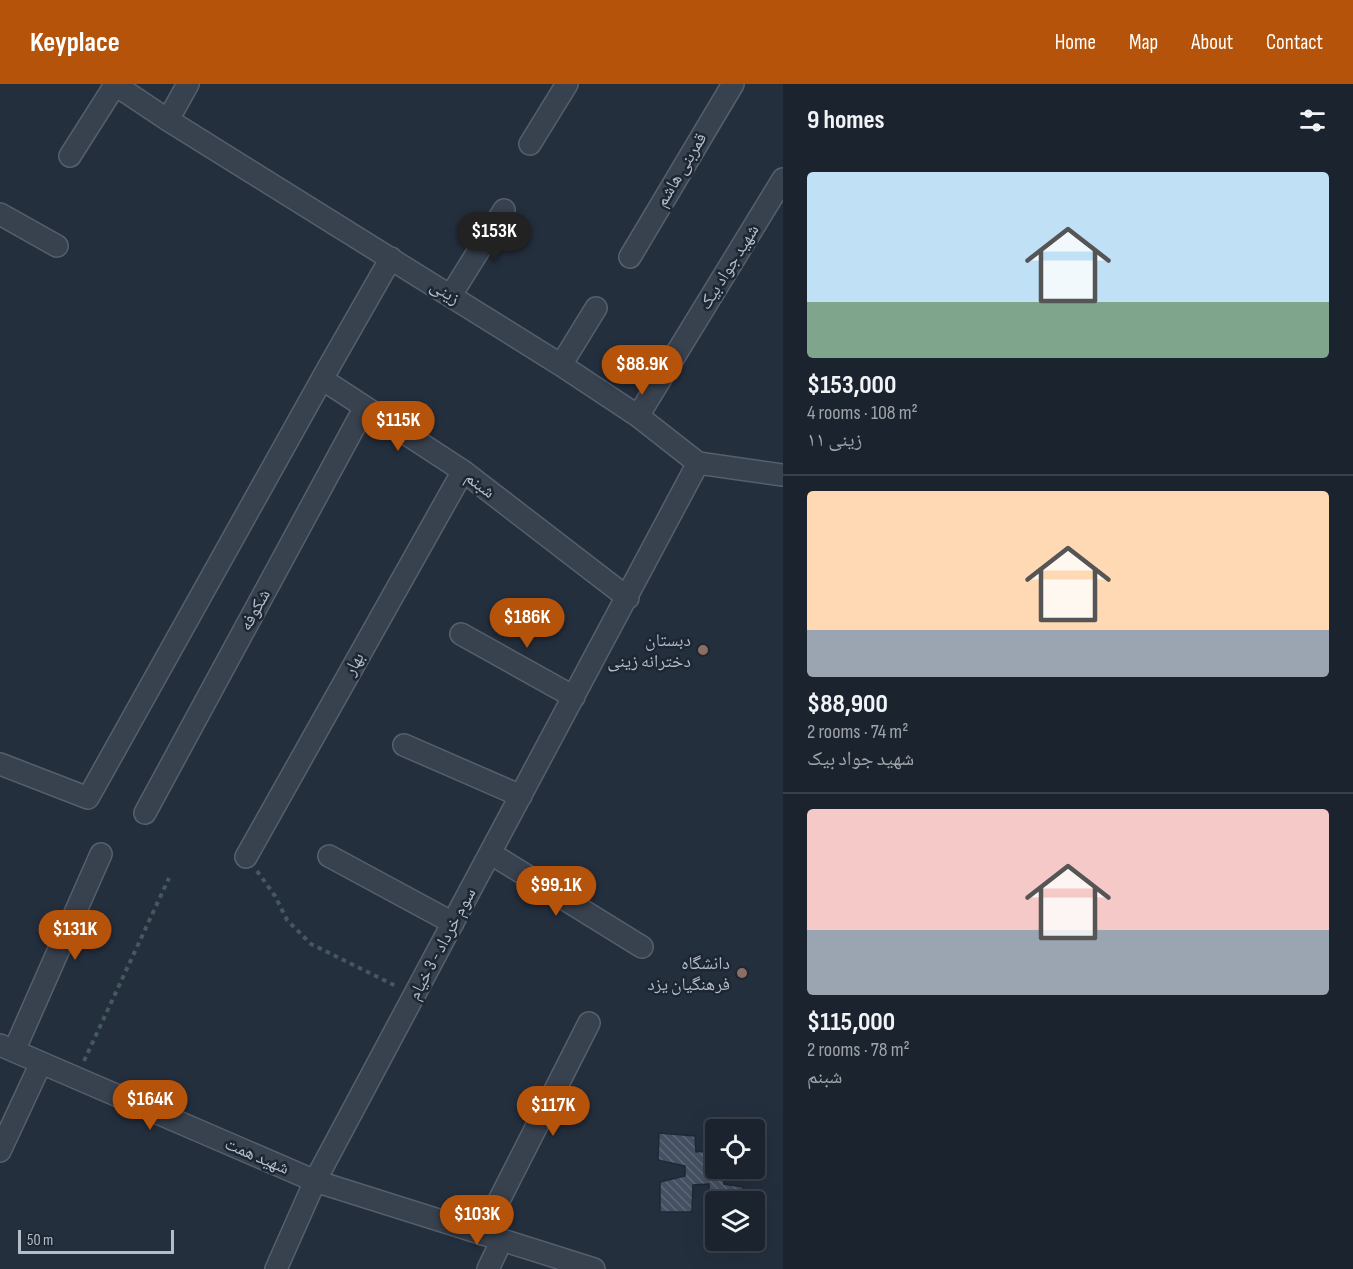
<!DOCTYPE html>
<html lang="en">
<head>
<meta charset="utf-8">
<style>
	:root { --surface:#1b232e; --page:#282f3a; --text:#f1f3f6; --muted:#a0a4aa; --line:#39404a; --accent:#b45309 }
	body { margin:0; font-family:"Sofia Sans Condensed","Noto Naskh Arabic",sans-serif; background:var(--page); color:var(--text); height:100vh; display:flex; flex-direction:column; font-size:22px; white-space:nowrap }
	* { box-sizing:border-box; margin:0 }
	p { font-size:20px; color:var(--muted) }
	.icon { flex:none; width:33px; height:33px; fill:none; stroke:currentColor; stroke-width:2; stroke-linecap:round; stroke-linejoin:round }
	.map { position:relative; flex:1; overflow:hidden }
	.side { display:flex; flex-direction:column; background:var(--surface); width:570px }
	.side>* { flex:none }
	.fabs { position:absolute; left:705px; top:1035px; display:grid; gap:12px }
	.fabs a { display:grid; place-items:center; width:60px; height:60px; border-radius:6px; background:var(--surface); box-shadow:0 6px 24px #0002,0 0 0 2px var(--line); font-size:30px }
	.scale { position:absolute; left:18px; bottom:15px; width:156px; box-sizing:border-box; padding-left:6px; border:3px solid #b4bcc9; border-top:0; font-size:16px; line-height:21px; white-space:nowrap; color:#b4bcc9; -webkit-text-stroke:4px #1d2633; paint-order:stroke }
	.price { position:absolute; translate:-50% -51px; padding:0 14px; border-radius:21px; background:var(--accent); color:#fff; font-size:20px; line-height:39px; filter:drop-shadow(0 2px 3px #0008) }
	.price::after { content:''; position:absolute; left:50%; top:36px; width:18px; height:14px; margin-left:-9px; background:inherit; clip-path:polygon(0 0,100% 0,50% 100%) }
	.price.selected { background:#222; color:#fff }
	ul { padding:0; list-style:none }
	li { display:grid; align-content:center; gap:12px; height:318px; padding:0 24px }
	li+li { border-top:2px solid var(--line) }
	li span { display:grid; place-items:center; height:186px; border-radius:6px; color:#555 }
	li>.icon { margin-inline-start:auto }
	span .icon { width:108px; height:108px; fill:#fffc; stroke-width:1 }
	li b { font-size:26px }
	h2 { display:flex; justify-content:space-between; align-items:center; height:72px; padding:0 24px; font-size:26px }
	header { display:flex; align-items:center; gap:36px; box-sizing:border-box; height:84px; padding:0 30px; background:var(--accent); color:#fff }
	header strong { font-size:28px }
	nav { display:flex; gap:33px; margin-inline-start:auto; font-size:21px }
	main { display:flex; flex:1; min-height:0 }
	.map>svg:first-child { display:block }
</style>
</head>
<body>
<header>
<strong>Keyplace</strong>
<nav><a>Home</a><a>Map</a><a>About</a><a>Contact</a></nav>
</header>
<main>
<div class="map">
<svg width="783" height="1185" viewBox="0 0 783 1185">
	<defs>
		<pattern id="building-back-hatch" width="6" height="6" patternUnits="userSpaceOnUse" patternTransform="scale(1.5)"><rect width="6" height="6" fill="#455162"/><path d="M-1 5l2 2M0 0l6 6M5-1l2 2" fill="none" stroke="#5d6877"/></pattern>
	</defs>
	<rect width="100%" height="100%" fill="#242f3e"/>
	<path fill="url(#building-back-hatch)" stroke="#1f2835" stroke-width="1.5" d="M710,1048L716,1049V1084H745L723,1085L724,1100L743,1103L745,1118H716V1127H709V1100L693,1101L692,1128H660V1098L685,1092V1082L658,1076L659,1049L695,1052L696,1068L708,1067Z"/>
	<g fill="none" stroke-linecap="round" stroke-linejoin="round">
		<defs>
			<path id="minor" d="M114,0L168,36L561,281L638,332L698,379L783,391
				M168,36L188,0
				M530,60L567,0
				M70,72L115,1
				M0,130L57,162
				M630,173L733,0
				M391,174L322,295L463,387L628,514
				M451,211L504,126
				M561,281L596,224
				M638,332L783,95
				M461,550L574,613
				M404,661L521,712
				M0,680L88,714L322,295
				M145,729L365,323
				M490,769L642,863
				M329,772L453,839
				M246,773L463,387
				M0,961L315,1097L594,1185
				M14,967L101,770
				M0,1067L41,979
				M482,1150L589,939
				M276,1185L315,1097L698,379
				M488,1185L502,1156"/>
		</defs>
		<use href="#minor" stroke="#565f6c" stroke-width="24"/>
		<path stroke="#44595c" stroke-width="4" stroke-dasharray="4.5 4.5" stroke-linecap="butt" d="M257,787L275,812L287,836L311,860L398,903
			M84,977L169,794"/>
		<use href="#minor" stroke="#38414e" stroke-width="21"/>
	</g>
	<g fill="#8d6e63" stroke="#1d2633" stroke-width="2">
		<circle cx="703" cy="566" r="6"/>
		<circle cx="742" cy="889" r="6"/>
	</g>
	<g text-anchor="middle" dominant-baseline="central" stroke-width="5" stroke-linejoin="round" paint-order="stroke">
		<g font-size="18" fill="#b4bcc9" stroke="#1d2633">
			<text transform="translate(681 86) rotate(-59)">قمربنی هاشم</text>
			<text transform="translate(729 183) rotate(-58)">شهید جواد بیک</text>
			<text transform="translate(445 208) rotate(32)">زینی</text>
			<text transform="translate(480 401) rotate(37)">شبنم</text>
			<text transform="translate(255 526) rotate(-61)">شکوفه</text>
			<text transform="translate(354 580) rotate(-61)">بهار</text>
			<text transform="translate(442 860) rotate(-62)">سوم خرداد - 3 خیام</text>
			<text transform="translate(257 1072) rotate(23)">شهید همت</text>
		</g>
		<g font-size="18" fill="#b4bcc9" stroke="#1d2633" text-anchor="end">
			<text x="691" y="556">دبستان<tspan x="691" dy="21">دخترانه زینی</tspan></text>
			<text x="730" y="879">دانشگاه<tspan x="730" dy="21">فرهنگیان یزد</tspan></text>
		</g>
	</g>
</svg>
<div class="fabs">
<a><svg class="icon" aria-label="locate" viewBox="0 0 24 24"><circle cx="12" cy="12" r="6"/><path d="M12 2v4M12 18v4M2 12h4M18 12h4"/></svg></a>
<a><svg class="icon" aria-label="layers" viewBox="0 0 24 24"><path d="M12 4l9 5-9 5-9-5zM3 14l9 5 9-5"/></svg></a>
</div>
<div class="scale">50 m</div>
<b class="price selected" style="left:494px;top:179px">$153K</b>
<b class="price" style="left:642px;top:312px">$88.9K</b>
<b class="price" style="left:398px;top:368px">$115K</b>
<b class="price" style="left:527px;top:565px">$186K</b>
<b class="price" style="left:556px;top:833px">$99.1K</b>
<b class="price" style="left:75px;top:877px">$131K</b>
<b class="price" style="left:150px;top:1047px">$164K</b>
<b class="price" style="left:553px;top:1053px">$117K</b>
<b class="price" style="left:477px;top:1162px">$103K</b>
</div>
<section class="side">
<h2>9 homes<svg class="icon" aria-label="filters" viewBox="0 0 24 24"><path d="M4 7h16M4 17h16"/><circle cx="9" cy="7" r="2"/><circle cx="15" cy="17" r="2"/></svg></h2>
<ul>
<li><span style="background:linear-gradient(#bfe0f5 70%,#7fa58c 0)"><svg class="icon" aria-label="home" viewBox="0 0 24 24"><path d="M3 11l9-7 9 7M6 9v11h12V9"/></svg></span><div><b>$153,000</b><p>4 rooms · 108 m²</p><p>زینی ۱۱</p></div></li>
<li><span style="background:linear-gradient(#ffd9b3 75%,#9aa5b1 0)"><svg class="icon" aria-label="home" viewBox="0 0 24 24"><path d="M3 11l9-7 9 7M6 9v11h12V9"/></svg></span><div><b>$88,900</b><p>2 rooms · 74 m²</p><p>شهید جواد بیک</p></div></li>
<li><span style="background:linear-gradient(#f6c9c9 65%,#9aa5b1 0)"><svg class="icon" aria-label="home" viewBox="0 0 24 24"><path d="M3 11l9-7 9 7M6 9v11h12V9"/></svg></span><div><b>$115,000</b><p>2 rooms · 78 m²</p><p>شبنم</p></div></li>
</ul>
</section>
</main>
</body>
</html>
